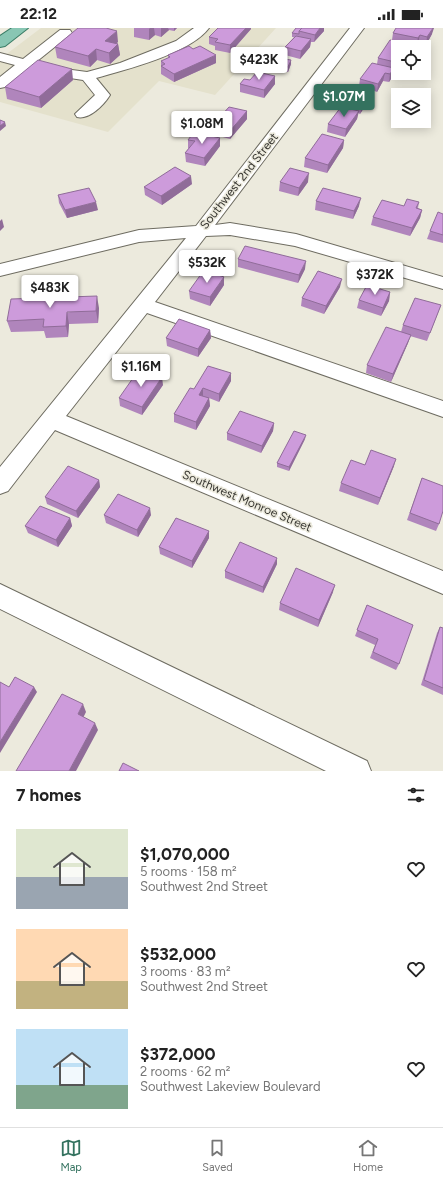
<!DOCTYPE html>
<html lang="en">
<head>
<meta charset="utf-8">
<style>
	:root { --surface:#fff; --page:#f2f2f2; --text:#222; --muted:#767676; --line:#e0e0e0; --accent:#34725f }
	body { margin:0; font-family:Figtree,sans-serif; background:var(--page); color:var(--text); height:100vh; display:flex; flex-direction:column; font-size:15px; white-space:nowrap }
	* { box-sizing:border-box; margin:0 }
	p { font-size:13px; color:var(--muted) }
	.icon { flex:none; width:22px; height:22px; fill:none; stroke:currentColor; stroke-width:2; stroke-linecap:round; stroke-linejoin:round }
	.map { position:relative; height:743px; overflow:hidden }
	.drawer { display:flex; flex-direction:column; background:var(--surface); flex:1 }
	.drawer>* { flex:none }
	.buttons { position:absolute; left:391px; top:12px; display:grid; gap:8px }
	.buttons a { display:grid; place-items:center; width:40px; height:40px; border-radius:0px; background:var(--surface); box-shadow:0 2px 10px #0003; font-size:20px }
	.price { position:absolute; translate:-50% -34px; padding:0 9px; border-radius:4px; background:#fff; color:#222; font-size:13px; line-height:26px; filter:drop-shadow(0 1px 2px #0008) }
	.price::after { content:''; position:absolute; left:50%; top:24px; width:12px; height:9px; margin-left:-6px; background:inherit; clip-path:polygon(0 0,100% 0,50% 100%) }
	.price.active { background:var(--accent); color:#fff }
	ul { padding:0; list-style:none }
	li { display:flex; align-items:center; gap:12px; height:100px; padding:0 16px }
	li span { display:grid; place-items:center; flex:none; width:112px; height:80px; border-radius:0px; color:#555 }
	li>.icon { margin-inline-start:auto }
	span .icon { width:48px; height:48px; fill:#fffc; stroke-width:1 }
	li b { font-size:17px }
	h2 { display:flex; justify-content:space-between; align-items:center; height:48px; padding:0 16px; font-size:17px }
	.status { display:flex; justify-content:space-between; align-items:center; height:28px; padding:0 20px; background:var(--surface); direction:ltr }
	.status svg { height:11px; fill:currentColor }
	.tab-bar { display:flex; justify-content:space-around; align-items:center; height:56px; border-top:1px solid var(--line); background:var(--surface); font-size:11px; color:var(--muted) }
	.tab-bar a { display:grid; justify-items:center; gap:2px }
	.tab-bar .active { color:var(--accent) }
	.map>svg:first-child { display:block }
</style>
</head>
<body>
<div class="status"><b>22:12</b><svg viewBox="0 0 49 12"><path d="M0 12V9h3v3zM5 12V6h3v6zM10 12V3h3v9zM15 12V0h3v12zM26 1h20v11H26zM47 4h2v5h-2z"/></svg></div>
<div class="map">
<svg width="443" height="743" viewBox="0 0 443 743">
	<rect width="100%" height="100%" fill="#eceadd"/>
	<path fill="#e4e1cc" d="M41,0H276L215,67L159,53L108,104L0,74V31Z"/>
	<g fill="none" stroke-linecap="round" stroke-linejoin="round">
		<defs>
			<path id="minor" d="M194,0H209C191,25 125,42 96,50L110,67C104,77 89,92 77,89L75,86L95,67L83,52L57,48L28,41L5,59L0,60V49L15,37L0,33V25L23,31L60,2H70L72,5L36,34L57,40L87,44L120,35L176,13Z
				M350,0H364L215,197L230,195L296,206L443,249V261L295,218L230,207L206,208L155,274L443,373V389L147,285L66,388L443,543V566L55,402L8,463L0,466V439L186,210L139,214L0,248V236L139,202L196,198Z
				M0,556L367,733L371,743H326L0,581Z"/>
			<path id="major" d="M12,0H28L5,18L0,19V8Z"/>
		</defs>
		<use href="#minor" stroke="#6e6c61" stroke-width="2"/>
		<use href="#major" stroke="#397b65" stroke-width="2"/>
		<use href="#minor" fill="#fff" fill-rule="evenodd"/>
		<use href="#major" fill="#89c6b3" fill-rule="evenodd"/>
	</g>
	<path fill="#b085bc" d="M134,0H177L174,3L169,2L161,9L155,7L149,12L134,9Z
		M302,0L324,3L314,14H311L310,19L300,31L285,27V19L294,9H292V5Z
		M251,1L230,25L215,22V18L209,16V9Z
		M393,5L432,6L426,17L418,15L416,18L392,12Z
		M118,14L116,15L118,16L120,27L110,36L97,32L90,39L57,30L55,19Z
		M407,16L394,41L393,48L389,54L383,53L377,64L372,62L371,69L360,86L358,85L357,91L345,109L327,104L328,96L344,79L345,73L359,58L360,51L377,36L378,30Z
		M168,27L216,35L174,54L161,46V33L168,30Z
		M291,36L288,44L273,41V37Z
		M275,48V56L264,70L240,64V56L250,52Z
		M73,52L41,80L7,71L5,59Z
		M247,83V91L230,111L212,106V98Z
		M220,110V118L205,138L186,134L185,125L189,120H188V112Z
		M344,112L343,120L327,145L304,139L305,130Z
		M280,154H308L298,168L279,163Z
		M192,156L162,177L145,167L144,159Z
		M58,167L98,182L67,190L59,175Z
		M316,173L359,178L353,191L315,182Z
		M419,174L418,180L422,182L420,190L410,208L371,197L373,189L404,178Z
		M443,186V215L427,211L430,203Z
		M238,231L305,241L298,255L238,239Z
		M224,257L210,278L190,271L189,263Z
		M340,259L324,286L301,278L302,270Z
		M390,264L389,273L381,288L357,280L359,272Z
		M441,277L438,285L427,313L410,308L408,315L391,354L366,345L367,337L401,304L403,297Z
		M99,280L98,295L69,296L68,309L46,310L44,303L11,304L7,293Z
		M210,302L211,310L198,329L167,318L166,310Z
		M231,353L219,374L209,370L210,378L196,402L174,394V386L194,361Z
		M163,357L142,387L120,378L119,370Z
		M274,395L273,403L261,425L227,412V405Z
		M305,411L289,443L277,439V435Z
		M365,437L394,438L378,477L339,463L341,455Z
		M422,450L439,496L436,503L407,492Z
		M99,452L100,459L78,490L47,476L45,469Z
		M104,487H151L138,509L106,495Z
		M70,490L72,498L58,519L28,505L25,498Z
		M209,503V510L192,540L160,526L159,519Z
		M277,536L263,565L225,550V543Z
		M333,564L318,599L279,582L280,575Z
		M367,577L399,636L396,642L370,630L375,617L355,608Z
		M440,599L443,600V667L421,657L437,605Z"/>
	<path fill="#906c99" d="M150,0H154L155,7L149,12V1Z
		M161,0H168L169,2L161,9Z
		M174,0H177L174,3Z
		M246,0H251V1L230,25V17Z
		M320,0H324V3L314,14L315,7Z
		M433,0H434L432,6L426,17L427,9Z
		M117,3L118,14L107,24L105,13Z
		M420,7L418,15L416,18L418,10Z
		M311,11L310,19L300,31L301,23Z
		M118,16L120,27L110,36L109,25Z
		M96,21L97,32L90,39L88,28Z
		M216,27V35L174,54V46Z
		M398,30V35L394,41L393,48L389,54L390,46L394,41L395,34Z
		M291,32V36L288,44V39Z
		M72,41L73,52L41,80L39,69Z
		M385,45L383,53L377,64L378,56Z
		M275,48V56L264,70V62Z
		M372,61L371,69L360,86L362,78Z
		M247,83V91L230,111V103Z
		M359,83L357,91L345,109L346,101Z
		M5,94L6,98L0,103V98Z
		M220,110V118L205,138L204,130Z
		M344,112L343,120L327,145L328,137Z
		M309,145L308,154L298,168L299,160Z
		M191,148L192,156L162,177L161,168Z
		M361,170L359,178L353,191L354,183Z
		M96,174L98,182L67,190L65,182Z
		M422,182L420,190L410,208L412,200Z
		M2,191L4,199L0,203V193Z
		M306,233L305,241L298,255L299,247Z
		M224,249V257L210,278V269Z
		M342,251L340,259L324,286L326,278Z
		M390,264L389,273L381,288L383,280Z
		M97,268L99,280L98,295L96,283Z
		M67,284L69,296L68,309L66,298Z
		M210,302L211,310L198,329V321Z
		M411,307L408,315L391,354L393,346Z
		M231,345V353L219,374V366Z
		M162,349L163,357L142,387V379Z
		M203,360V368L199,367Z
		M209,370L210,378L196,402V394Z
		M274,395L273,403L261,425L262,418Z
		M306,407L305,411L289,443V439Z
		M396,431L394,438L378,477L380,470Z
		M99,452L100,459L78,490L76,483Z
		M150,480L151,487L138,509L137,502Z
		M70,490L72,498L58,519L56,512Z
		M209,503V510L192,540V533Z
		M277,530V536L263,565V559Z
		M335,557L333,564L318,599L319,592Z
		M34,659L37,664L0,725V714Z
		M83,676L86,684L81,694L78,686Z
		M95,695L98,702L76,743H69Z"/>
	<path fill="#cd9bdb" stroke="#906c99" d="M78,0H106L117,3L105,13L118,16L109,25L96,21L88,28L55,19Z
		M218,0H246L230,17L215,14L218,11L209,9Z
		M296,0H302L299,3V6L292,5Z
		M302,0H320L315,7L299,3Z
		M396,0H433L427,9L420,7L418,10L393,5Z
		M296,8L311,11L301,23L285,19Z
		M390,12L407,16L405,19H398V30L395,34L378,30Z
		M189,18L193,21L200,18L216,27L174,46L161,38L165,36L161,33L170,29L168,27Z
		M277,30L291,32L288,39L273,37Z
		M38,32L72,41L39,69L5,59Z
		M372,35L394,40L390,46L385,45L378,56L360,51Z
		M257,44L275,48L264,62L240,56L244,51L250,52Z
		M356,57L372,61L362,78L345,73Z
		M229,79L247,83L230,103L212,98Z
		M341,79L359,83L346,101L328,96Z
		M0,92L5,94L0,98Z
		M194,104L220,110L204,130L185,125L195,113L188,112Z
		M322,106L344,112L328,137L305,130Z
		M175,139L191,148L161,168L144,159Z
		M290,140L309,145L299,160L280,154Z
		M89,160L96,174L65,182L58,167Z
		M323,160L361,170L354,183L316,173Z
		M407,171L419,174L416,180L422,182L412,200L373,189L382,172L404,178Z
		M438,184L443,186V207L430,203Z
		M245,218L306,233L299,247L238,231Z
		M204,242L224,249L210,269L189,263Z
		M318,243L342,251L326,278L302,270Z
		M367,257L390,264L383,280L359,272Z
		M97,268L96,283L67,284L66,298L43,299L44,291L7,293L11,271Z
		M415,270L441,277L430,305L403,297Z
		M179,291L210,302L198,321L166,310Z
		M386,299L411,307L393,346L367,337Z
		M208,338L231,345L219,366L203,360L199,367L209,370L196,394L174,386L190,360L194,361Z
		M140,340L162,349L142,379L119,370Z
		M240,383L274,395L262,418L227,405Z
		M294,403L306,407L289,439L277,435Z
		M371,422L396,431L380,470L341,455L351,432L365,437Z
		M68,438L99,452L76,483L45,469Z
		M422,450L443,458V483L439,496L410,485Z
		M118,466L150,480L137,502L104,487Z
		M40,478L70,490L56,512L25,498Z
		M176,490L209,503L192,533L159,519Z
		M240,514L277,530L263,559L225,543Z
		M296,540L335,557L319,592L280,575Z
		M367,577L413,597L399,636L373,624L378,611L357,602Z
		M440,599L443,600V660L424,652Z
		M15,649L34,659L0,714V654L9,659Z
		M62,666L83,676L78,686L95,695L69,743H16Z
		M123,735L139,743H119Z"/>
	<g text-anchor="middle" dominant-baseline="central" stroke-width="3" stroke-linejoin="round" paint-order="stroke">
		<g font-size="12" fill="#383732" stroke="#eceadd">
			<text transform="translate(239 153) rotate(-52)">Southwest 2nd Street</text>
			<text transform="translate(247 473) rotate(23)">Southwest Monroe Street</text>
		</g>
	</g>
</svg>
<div class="buttons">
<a><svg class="icon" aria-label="locate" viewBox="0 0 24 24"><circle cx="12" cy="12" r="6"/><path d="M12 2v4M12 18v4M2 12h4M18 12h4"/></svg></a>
<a><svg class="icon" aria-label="layers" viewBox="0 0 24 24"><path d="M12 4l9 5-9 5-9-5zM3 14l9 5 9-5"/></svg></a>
</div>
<b class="price" style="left:259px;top:53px">$423K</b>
<b class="price active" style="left:344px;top:90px">$1.07M</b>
<b class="price" style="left:202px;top:117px">$1.08M</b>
<b class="price" style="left:207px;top:256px">$532K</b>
<b class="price" style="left:375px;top:268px">$372K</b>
<b class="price" style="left:50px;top:281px">$483K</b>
<b class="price" style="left:141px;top:360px">$1.16M</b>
</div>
<section class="drawer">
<h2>7 homes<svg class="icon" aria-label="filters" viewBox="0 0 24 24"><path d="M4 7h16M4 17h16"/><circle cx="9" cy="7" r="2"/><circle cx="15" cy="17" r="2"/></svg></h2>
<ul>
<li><span style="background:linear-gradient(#dfe7d0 60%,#9aa5b1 0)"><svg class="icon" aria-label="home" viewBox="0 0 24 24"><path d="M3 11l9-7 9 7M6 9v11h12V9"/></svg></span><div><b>$1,070,000</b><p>5 rooms · 158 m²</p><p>Southwest 2nd Street</p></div><svg class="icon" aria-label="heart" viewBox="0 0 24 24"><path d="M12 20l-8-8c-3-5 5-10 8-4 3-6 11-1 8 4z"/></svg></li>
<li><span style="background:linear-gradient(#ffd9b3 65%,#c2b280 0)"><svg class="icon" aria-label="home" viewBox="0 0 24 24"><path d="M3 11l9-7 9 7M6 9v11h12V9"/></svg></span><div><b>$532,000</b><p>3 rooms · 83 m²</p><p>Southwest 2nd Street</p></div><svg class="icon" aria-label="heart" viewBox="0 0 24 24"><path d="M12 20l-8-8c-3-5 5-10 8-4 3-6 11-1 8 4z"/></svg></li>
<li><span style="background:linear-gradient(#bfe0f5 70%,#7fa58c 0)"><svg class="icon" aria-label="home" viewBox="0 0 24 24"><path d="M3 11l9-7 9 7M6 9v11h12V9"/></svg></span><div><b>$372,000</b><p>2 rooms · 62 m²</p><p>Southwest Lakeview Boulevard</p></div><svg class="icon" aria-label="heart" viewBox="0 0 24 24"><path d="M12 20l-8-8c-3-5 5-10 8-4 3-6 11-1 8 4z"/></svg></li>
</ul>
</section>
<nav class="tab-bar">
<a class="active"><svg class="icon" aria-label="map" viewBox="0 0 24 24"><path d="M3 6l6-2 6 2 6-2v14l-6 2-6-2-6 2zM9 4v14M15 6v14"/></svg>Map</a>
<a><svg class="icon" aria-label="saved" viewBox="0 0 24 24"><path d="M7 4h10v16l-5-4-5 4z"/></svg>Saved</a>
<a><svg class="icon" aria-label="home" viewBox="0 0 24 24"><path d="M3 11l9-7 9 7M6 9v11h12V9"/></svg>Home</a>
</nav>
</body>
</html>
